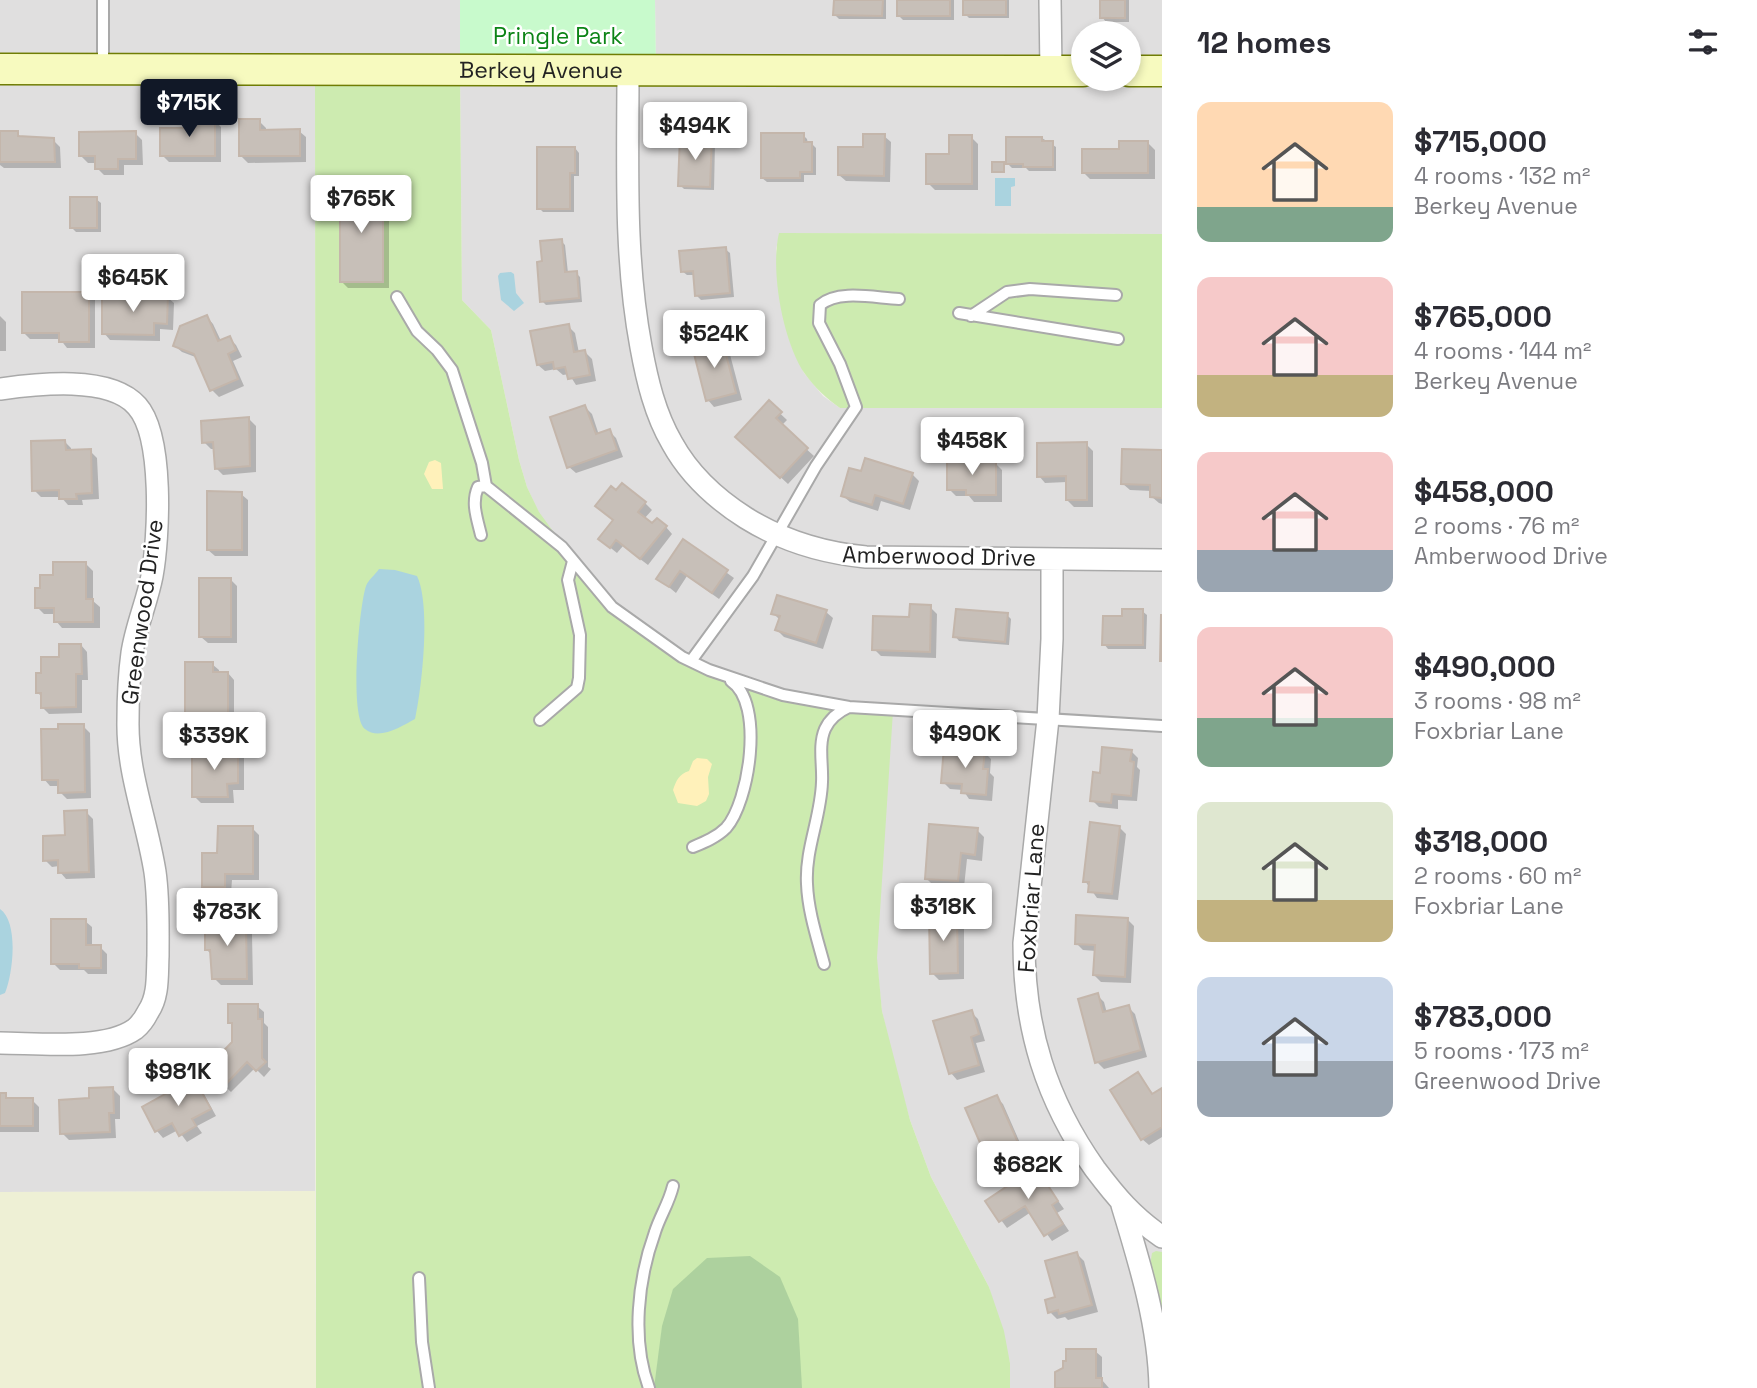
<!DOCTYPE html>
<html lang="en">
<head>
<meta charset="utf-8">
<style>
	:root { --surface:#fff; --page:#f2f2f3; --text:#2b2b33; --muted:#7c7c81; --accent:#111827 }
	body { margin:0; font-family:"Space Grotesk",sans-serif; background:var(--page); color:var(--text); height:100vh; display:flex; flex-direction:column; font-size:26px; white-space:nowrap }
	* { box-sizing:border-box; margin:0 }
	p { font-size:23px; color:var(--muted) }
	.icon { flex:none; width:38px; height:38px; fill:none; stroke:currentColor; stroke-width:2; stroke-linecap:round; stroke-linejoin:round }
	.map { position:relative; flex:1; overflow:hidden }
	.drawer { display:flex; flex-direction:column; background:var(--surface); width:595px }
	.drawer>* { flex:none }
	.fabs { position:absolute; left:1071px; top:21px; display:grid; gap:14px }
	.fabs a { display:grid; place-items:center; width:70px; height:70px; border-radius:50%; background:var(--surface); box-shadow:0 4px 10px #0003; font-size:35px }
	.price { position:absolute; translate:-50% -60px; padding:0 16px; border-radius:7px; background:#fff; color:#222; font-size:23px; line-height:46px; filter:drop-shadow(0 2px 4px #0008) }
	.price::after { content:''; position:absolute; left:50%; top:42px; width:21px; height:16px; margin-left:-10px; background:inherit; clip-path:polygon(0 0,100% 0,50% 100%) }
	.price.selected { background:var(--accent); color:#fff }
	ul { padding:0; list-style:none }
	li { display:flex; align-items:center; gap:21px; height:175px; padding:0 35px }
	li span { display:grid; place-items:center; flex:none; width:196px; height:140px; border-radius:14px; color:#555 }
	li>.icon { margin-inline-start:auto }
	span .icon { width:84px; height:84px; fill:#fffc; stroke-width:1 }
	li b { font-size:30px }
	h2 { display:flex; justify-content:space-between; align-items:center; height:84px; padding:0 35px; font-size:30px }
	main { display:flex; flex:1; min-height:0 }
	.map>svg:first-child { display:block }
</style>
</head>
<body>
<main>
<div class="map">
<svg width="1162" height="1388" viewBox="0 0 1162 1388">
	<rect width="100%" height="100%" fill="#f2efe9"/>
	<path fill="#e0dfdf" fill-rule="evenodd" d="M0,0H460V71H656L655,0H1162V234L780,233L776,249L791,345L804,373L823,396L840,408H1162V1388H1010V1363L989,1287L931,1177L910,1120L893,1062L882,1011L849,707L709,670L638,626L562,547L539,513L527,487L519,460L491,330L462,300L460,71H315V1191L0,1192ZM1083,33H1129V79H1083Z"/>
	<path fill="#eef0d5" d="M315,1191L316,1388H0V1192Z"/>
	<path fill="#cdebb0" d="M315,70L460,71L462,300L491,330L519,460L527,487L539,512L591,583L682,656L783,695L893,711L877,958L882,1011L910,1120L931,1177L989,1287L1004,1331L1010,1363V1388H316Z
		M779,233L1162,234V408H840C826,398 815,388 805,374C783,342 770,271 779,233Z
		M1156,1251L1162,1252V1313L1150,1266L1152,1253Z"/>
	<path fill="#add19e" d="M750,1256L780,1277L798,1319L802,1388H654L662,1326L673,1289L707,1258Z"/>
	<path fill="#fff1ba" d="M435,460L441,463L443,489H432L424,474L429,462Z
		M697,758L707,759L712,764L708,777L709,794L706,801L697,806L678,803L673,790C676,781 679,774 689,771L693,761Z"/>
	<path fill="#c8facc" d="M460,0H655L656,71H460Z"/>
	<path fill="#aad3df" d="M995,178H1015V186L1011,187V206H995Z
		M511,272L514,274L516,293L524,303L514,311L501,300L498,276L500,273Z
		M379,569L395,570L417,576C431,605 422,687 415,719C402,726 379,741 365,729C349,717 359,607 366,586C368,580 375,575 379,569Z
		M0,909C19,922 13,974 5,993L0,995Z"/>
	<path fill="#0003" d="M835,0H886V19H839L835,15Z
		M899,0H954V20H903L899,16Z
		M965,0H1009V18H969L965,14Z
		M1102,0H1129V22H1106L1102,17Z
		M214,120L221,127V162H169L162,155L190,130Z
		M259,121L266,128V131H299L306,137V162L248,163L241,156Z
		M0,133H17L22,138L53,140L60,147L61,168H4L0,165Z
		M135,133L142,140L143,165H124V175H104L97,168V163H88L81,156Z
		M803,135L807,139L808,144H812L816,148V175H804V182H767L762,178Z
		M884,136L891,142L890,182L846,181L839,175L865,149Z
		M971,137L978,144V190H935L928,183Z
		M711,138L715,143L714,190L684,189L680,185Z
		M1042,138L1056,147V171H1029L1026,168H1012L1007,163Z
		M1148,143L1155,150V179H1090L1083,172L1121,151Z
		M575,148L579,153V176H574V212H543L539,208Z
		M382,190L389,197V288H348L341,281Z
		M96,199L101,203V232H76L72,228Z
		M561,241L565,245L568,273H576L580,277L582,302L546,305L542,301L544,263Z
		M725,249L730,253L734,297L701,300L697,296L695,275H687L682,271Z
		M88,294L95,300V348H67L60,339H30L23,332Z
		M167,297L174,303L173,330L160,329V341L110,340L104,333Z
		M0,316L6,322V351H0Z
		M207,317L213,324L221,341L229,338L236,345L242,357L233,361L244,386L219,397L212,390L198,358L182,352L175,346Z
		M568,326L575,333L579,353L585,352L592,359L596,381L576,385L569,374L563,375L556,369L545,371L538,365Z
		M721,340L728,347L742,400L714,407L708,400Z
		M769,403L787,420L781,426L814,456L788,484L737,437Z
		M585,407L592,414L599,435L609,431L616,438L623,457L576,473L569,467Z
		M249,419L256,426V472L223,475L216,468L215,449H211L204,442Z
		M65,442L71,448V452L90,451L97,458L99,499L82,500L83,505H68L61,497H41L34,490Z
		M1086,444L1093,451V507H1074L1067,500V482L1045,483L1039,476Z
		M1162,452V504L1159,503L1152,497V491L1130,490L1123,484Z
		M995,463L1002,470V502H974L969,496H956L949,489Z
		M862,473L912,474L919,481L910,510L881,501L878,511L850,502L843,496Z
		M241,494L248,500V556H215L208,550Z
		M645,503L652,510L644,519L652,526L666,527L672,534L648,565L623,546L617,553L607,545Z
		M684,542L734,578L719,599L687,576L676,593L659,579Z
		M86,564L93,571V601L100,607V628H62L56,621V614H44L37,607L42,590L55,577Z
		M230,579L237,586V643H208L201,637Z
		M930,607L937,614L936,658L881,656L874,649L911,619Z
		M1142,611L1147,615L1146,649H1108L1104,644L1124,618Z
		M826,612L833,618L823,649L784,637L777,630L780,620L773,613Z
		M1007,615L1011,619L1009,645L959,641L955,636Z
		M81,645L87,652L88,680H82V713L49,714L42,707V697L38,693L43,675Z
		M212,664L219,670V673H228L234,680V727H194L187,720Z
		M83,726L90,733L91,798L67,799L60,792V786H50L44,779L60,730Z
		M237,751L244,757V790H233L234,803H201L194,796Z
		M1131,751L1138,758L1137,767L1140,770L1137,801L1118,800V809L1099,807L1092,800L1101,775Z
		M984,752L991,759L990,773L994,777L992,801L969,799L963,790L950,789L943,782Z
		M86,812L93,819L95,878L66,879L60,872L59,866L52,867L45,860L67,837Z
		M1119,827L1126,834L1118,900L1097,898L1085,881Z
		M252,828L259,835V880H232L231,893H210L203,886L219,855Z
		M977,830L984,837L982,861L967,859L964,887L933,885L926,878Z
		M232,915L239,922V927H246L252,934L253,985H221L214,978L212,955L206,949Z
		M957,915L964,921V979L939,980L932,973Z
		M1127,919L1134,926L1131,983L1101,982L1094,975L1096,951L1083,950L1076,943Z
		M85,921L92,927V947H100L107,954V974H88L84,970H60L53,963Z
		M1097,995L1104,1002L1107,1013L1128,1007L1135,1014L1147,1057L1104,1069L1097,1062Z
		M257,1006L264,1012V1023L268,1027V1067L271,1069L264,1077L255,1068L231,1092L208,1070L234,1043V1027L230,1023Z
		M971,1012L978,1019L985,1041L976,1043L985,1072L957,1080L951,1073Z
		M1138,1074L1154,1095L1162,1090V1137L1149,1145L1142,1139Z
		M194,1080L200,1087L216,1116L197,1126L202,1133L187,1142L178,1130L163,1138L157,1131Z
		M113,1089L120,1096V1119H115L116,1138L69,1140L62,1133L91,1100Z
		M0,1095H5L10,1100H32L39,1107V1132H0Z
		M996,1097L1003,1104L1024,1152L996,1165L989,1158Z
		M1036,1170L1064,1209L1057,1213L1069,1231L1052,1241L1031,1212L1007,1228L987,1201Z
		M1077,1254L1084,1261L1098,1312L1068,1320L1065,1317L1057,1319L1050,1312Z
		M1095,1351L1102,1357V1380L1109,1388H1057Z"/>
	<path fill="#c7bfb8" stroke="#c4b6ab" stroke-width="2" d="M834,0H883L882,16L833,15Z
		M897,0H950V16H897Z
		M963,0H1006V15H963Z
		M1100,0H1125V18H1100Z
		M188,119H215V156H160V128H188Z
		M239,119H260V130L300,129V156H239Z
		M0,131H18V136L54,138L55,162H0Z
		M136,131V159H118V169H95V156H79V132Z
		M761,133H804V142H812V172H800V178H761Z
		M863,134H885L884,176L838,175V147H863Z
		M949,135H972V184H926V154H949Z
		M680,136L712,137L710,187L678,186Z
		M1006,137H1042V141H1053V167H1023V164H1006Z
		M1119,141H1148V173H1082V149H1119Z
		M537,147H575V173H570V209H537Z
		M992,162H1004V172H992Z
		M340,188H383V282H340Z
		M70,197H97V228H70Z
		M562,239L565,272L577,271L579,298L540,302L537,262L542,261L540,241Z
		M726,247L730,293L695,296L693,271L681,272L679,251Z
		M22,292H89V342H59V333H22Z
		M102,294L168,295L167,324L154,323V335L102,334Z
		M207,315L218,341L230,336L236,350L228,354L238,379L210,391L194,354L173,346L180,326Z
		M569,324L574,352L585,350L590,375L568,379L565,367L554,369L553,362L537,365L530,331Z
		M722,339L736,393L706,401L692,346Z
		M769,400L782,412L776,418L808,448L780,478L735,437Z
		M585,405L596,434L610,429L617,450L567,468L550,417Z
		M249,417L250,466L215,469L213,442L202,443L201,421Z
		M65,440L66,450L91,449L92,493L76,494L77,499H59V490L32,491L31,441Z
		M1087,442V500H1066V476L1037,477V443Z
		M1122,449L1162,450V498L1150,497V485L1121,484Z
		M865,458L913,473L903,504L875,495L872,505L841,496L849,468L861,471Z
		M947,461H996V495H966V490H947Z
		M622,483L646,502L638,512L652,523L657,518L667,526L640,559L616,540L610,548L598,539L613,520L595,506L611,486L616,490Z
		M207,491L242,492V550H207Z
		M683,539L728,570L712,593L680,571L669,587L656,579Z
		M53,562H86V599H93V622H54V608H35V588H40V575H53Z
		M199,578H231V637H199Z
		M777,595L827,610L816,643L775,630L780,616L771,614Z
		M910,604L931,605L930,652L872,650L873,616L909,617Z
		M956,609L1008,613L1005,642L953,637Z
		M1122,609H1143V645H1102L1103,616H1122Z
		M1161,615H1162V661H1160Z
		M59,644H81L82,674H76V707L41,708V693H36V673H41V657H59Z
		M185,662H213V672H228V721H185Z
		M58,724H84L85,792L58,793V780H42L41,729H58Z
		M944,747L985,750L983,769H988L986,795L961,793L962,784L941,783Z
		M1102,747L1132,750L1130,761L1134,762L1131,796L1112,794L1111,803L1090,801L1093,772L1100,773Z
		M192,749H238V783L227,784L228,797H192Z
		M87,810L89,872L58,873V860L43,861V836L65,835L64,811Z
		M1090,822L1120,826L1112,894L1088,892L1089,882H1083Z
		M929,824L978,828L975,855L961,853L958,881L925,879Z
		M218,826H253V874H225V887H202V853H217Z
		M929,913H957L958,973L930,974Z
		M208,914H232L233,926L246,925L247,979H212L210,950H205V927H209Z
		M1076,915L1128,918L1125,977L1093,975L1095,945L1075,944Z
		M51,919H86V945H101V968H79V964H51Z
		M1098,993L1103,1012L1129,1005L1141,1050L1095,1063L1078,999Z
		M228,1004H258V1019H262V1058L266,1062L256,1071L247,1062L223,1087L205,1070L232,1042V1023H228Z
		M972,1010L979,1034L971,1037L979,1065L949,1074L933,1021Z
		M1138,1072L1152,1094L1162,1088V1127L1141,1140L1110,1090Z
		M194,1078L211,1109L192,1119L196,1126L179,1136L172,1123L155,1132L142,1107Z
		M113,1087L114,1113H109L110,1132L60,1134L59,1100L89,1098V1088Z
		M0,1093H6V1098H33V1126H0Z
		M997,1095L1019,1145L987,1159L965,1108Z
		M1036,1167L1058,1201L1052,1205L1063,1224L1044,1236L1025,1206L999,1222L985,1201Z
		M1077,1252L1092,1305L1059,1314L1058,1310L1048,1313L1045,1300L1055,1297L1045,1261Z
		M1066,1349H1096V1378H1102V1388H1055V1372L1063,1368V1361H1066Z"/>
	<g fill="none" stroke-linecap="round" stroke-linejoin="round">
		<defs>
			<path id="lane" d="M103,0V67
				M397,297L417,331L437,350L452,370L482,463L486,486L562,547L612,607L682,657L709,670L783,695L849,707L1162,726
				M959,313L1118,339
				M971,316L1007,292L1030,289L1116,295
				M481,535C477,518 471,503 478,487L486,486
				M691,661L753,576L816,466L856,407L840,364L819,323L820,305C839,289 875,298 899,299
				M540,720L577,688L579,678L580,635L568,580L573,561
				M693,847C705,842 717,837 726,828C749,803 765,703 731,681
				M824,964C817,938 808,911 807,884C805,849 821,817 822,782C823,765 818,745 825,729C830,718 838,712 849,707
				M419,1278L422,1342L429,1388
				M649,1388C631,1340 638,1279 655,1232C660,1216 669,1203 673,1186"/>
			<path id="street" d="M1050,0L1051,71
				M628,71C628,164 624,256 641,347C647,380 655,414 672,443C689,474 716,499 746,518C783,541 823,553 866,557L1162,560
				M0,389C37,384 110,375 137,406C164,436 159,537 152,576C147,602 136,626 132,653C129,675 128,698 128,721C127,773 147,821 155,872C159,900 158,928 158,956C157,975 159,996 148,1012C145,1018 140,1025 135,1029C104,1051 37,1043 0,1043
				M1052,559V639L1048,719L1024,943C1024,1028 1046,1100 1095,1169C1117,1198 1132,1216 1162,1237
				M1122,1205C1140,1264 1159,1326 1160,1388"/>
			<g id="secondary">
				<path id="s1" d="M0,69L1083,71"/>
				<path d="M1129,71H1162"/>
			</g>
		</defs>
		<use href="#lane" stroke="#a9a9a9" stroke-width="14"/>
		<use href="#street" stroke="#a9a9a9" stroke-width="24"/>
		<use href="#secondary" stroke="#707d05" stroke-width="33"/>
		<use href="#lane" stroke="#fff" stroke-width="10"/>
		<use href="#street" stroke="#fff" stroke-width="21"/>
		<use href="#secondary" stroke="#f7fabf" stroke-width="30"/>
	</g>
	<g text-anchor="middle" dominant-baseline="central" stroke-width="5" stroke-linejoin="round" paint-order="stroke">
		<g font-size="23" fill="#0c8416" stroke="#fff">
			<text x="558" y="36">Pringle Park</text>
		</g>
		<g font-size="23" fill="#222" stroke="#fff">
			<text stroke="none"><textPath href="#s1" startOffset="541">Berkey Avenue</textPath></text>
			<text transform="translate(939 556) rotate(1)">Amberwood Drive</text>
			<text transform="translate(142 612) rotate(-82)">Greenwood Drive</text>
			<text transform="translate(1031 898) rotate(-86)">Foxbriar Lane</text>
		</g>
	</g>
</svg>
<div class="fabs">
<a><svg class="icon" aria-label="layers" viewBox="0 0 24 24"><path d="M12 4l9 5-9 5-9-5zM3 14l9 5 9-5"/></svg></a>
</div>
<b class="price selected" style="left:189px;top:139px">$715K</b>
<b class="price" style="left:695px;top:162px">$494K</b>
<b class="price" style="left:361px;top:235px">$765K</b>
<b class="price" style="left:133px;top:314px">$645K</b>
<b class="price" style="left:714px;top:370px">$524K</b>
<b class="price" style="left:972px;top:477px">$458K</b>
<b class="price" style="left:965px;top:770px">$490K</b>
<b class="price" style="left:214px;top:772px">$339K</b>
<b class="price" style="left:943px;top:943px">$318K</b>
<b class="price" style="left:227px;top:948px">$783K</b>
<b class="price" style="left:178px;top:1108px">$981K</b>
<b class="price" style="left:1028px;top:1201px">$682K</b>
</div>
<section class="drawer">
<h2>12 homes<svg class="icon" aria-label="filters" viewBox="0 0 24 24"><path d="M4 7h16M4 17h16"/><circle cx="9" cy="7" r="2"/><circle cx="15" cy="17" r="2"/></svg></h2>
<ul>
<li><span style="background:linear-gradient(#ffd9b3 75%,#7fa58c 0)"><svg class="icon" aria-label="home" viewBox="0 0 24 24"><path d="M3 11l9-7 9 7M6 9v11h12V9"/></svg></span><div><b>$715,000</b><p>4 rooms · 132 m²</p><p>Berkey Avenue</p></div></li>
<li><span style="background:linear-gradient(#f6c9c9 70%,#c2b280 0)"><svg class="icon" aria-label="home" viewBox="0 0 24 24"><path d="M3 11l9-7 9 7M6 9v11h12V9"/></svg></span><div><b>$765,000</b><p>4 rooms · 144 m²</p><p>Berkey Avenue</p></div></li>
<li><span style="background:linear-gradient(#f6c9c9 70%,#9aa5b1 0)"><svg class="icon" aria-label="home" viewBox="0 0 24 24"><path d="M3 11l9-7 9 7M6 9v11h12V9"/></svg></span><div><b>$458,000</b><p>2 rooms · 76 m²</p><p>Amberwood Drive</p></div></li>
<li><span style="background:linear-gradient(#f6c9c9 65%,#7fa58c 0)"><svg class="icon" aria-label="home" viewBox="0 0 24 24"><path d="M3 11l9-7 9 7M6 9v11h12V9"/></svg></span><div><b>$490,000</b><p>3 rooms · 98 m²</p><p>Foxbriar Lane</p></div></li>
<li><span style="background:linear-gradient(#dfe7d0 70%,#c2b280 0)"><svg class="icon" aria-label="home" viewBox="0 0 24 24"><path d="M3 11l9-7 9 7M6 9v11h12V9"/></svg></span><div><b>$318,000</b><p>2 rooms · 60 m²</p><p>Foxbriar Lane</p></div></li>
<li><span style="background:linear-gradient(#c9d6e8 60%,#9aa5b1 0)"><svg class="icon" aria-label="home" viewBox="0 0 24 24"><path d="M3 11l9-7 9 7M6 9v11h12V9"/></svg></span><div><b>$783,000</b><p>5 rooms · 173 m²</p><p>Greenwood Drive</p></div></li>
</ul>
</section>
</main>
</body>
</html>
